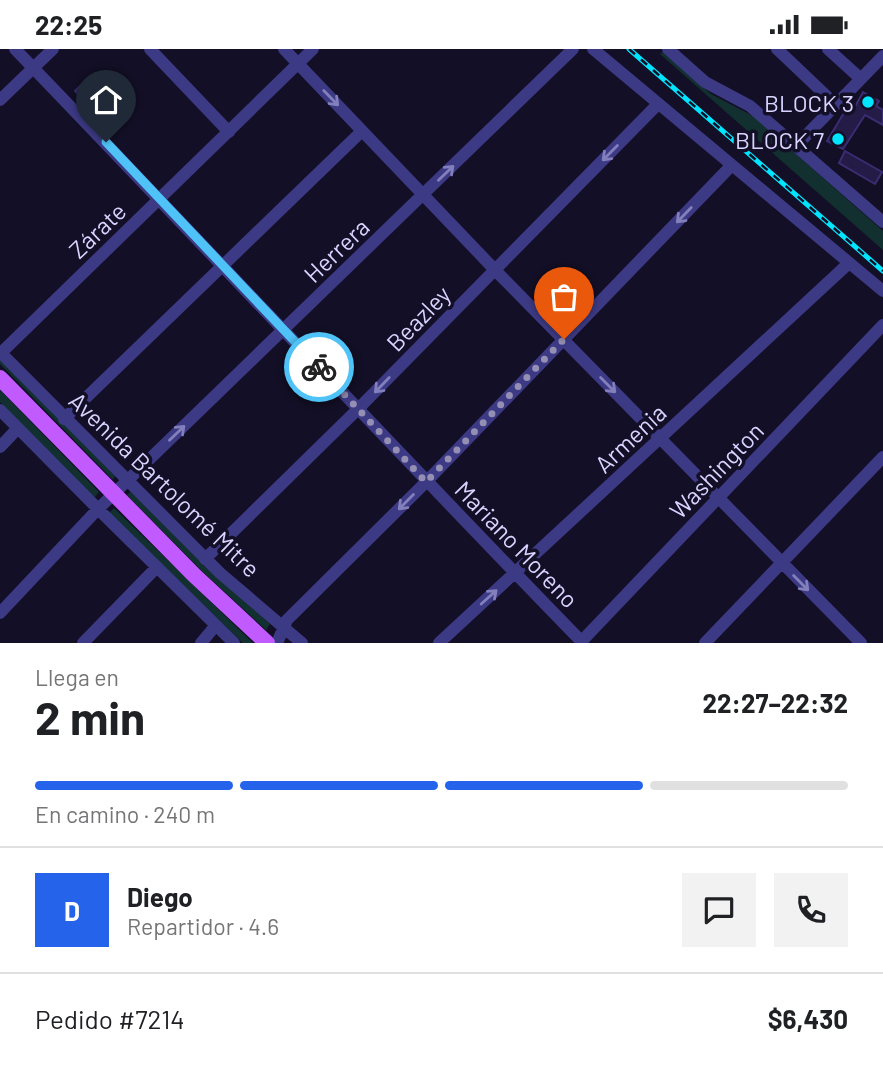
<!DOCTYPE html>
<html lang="es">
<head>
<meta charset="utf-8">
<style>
  :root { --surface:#fff; --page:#f2f2f2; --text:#202124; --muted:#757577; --line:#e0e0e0; --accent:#2563eb }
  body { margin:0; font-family:Barlow,sans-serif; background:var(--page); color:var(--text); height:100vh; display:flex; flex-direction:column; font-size:26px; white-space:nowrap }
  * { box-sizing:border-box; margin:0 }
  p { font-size:23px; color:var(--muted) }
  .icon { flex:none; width:38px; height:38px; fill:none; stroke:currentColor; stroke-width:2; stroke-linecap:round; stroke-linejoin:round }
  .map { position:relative; height:594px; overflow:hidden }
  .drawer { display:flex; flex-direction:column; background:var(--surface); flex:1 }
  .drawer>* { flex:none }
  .pin { position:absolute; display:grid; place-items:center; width:60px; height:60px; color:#fff; margin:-72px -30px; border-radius:50% 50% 50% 0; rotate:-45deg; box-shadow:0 0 7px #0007 }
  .pin .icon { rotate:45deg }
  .courier { position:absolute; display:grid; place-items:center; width:70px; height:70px; margin:-35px; border:5px solid #4fc3f7; border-radius:50%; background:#fff; color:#222; box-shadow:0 2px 9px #0007 }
  .overview em { font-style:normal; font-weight:700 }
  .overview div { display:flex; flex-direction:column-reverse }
  .overview { display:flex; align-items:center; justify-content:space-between; height:119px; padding:0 35px }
  h1 { font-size:46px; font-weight:700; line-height:52px }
  .bar { display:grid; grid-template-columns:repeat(4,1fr); gap:10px 7px; align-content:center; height:84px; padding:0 35px }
  .bar i { height:9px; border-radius:5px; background:var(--line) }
  .bar .selected { background:var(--accent) }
  .bar p { grid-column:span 4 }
  .line { display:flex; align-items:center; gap:18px; padding:0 35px; border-top:2px solid var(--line) }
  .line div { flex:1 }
  .round { display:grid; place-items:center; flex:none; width:74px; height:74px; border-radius:0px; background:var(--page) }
  .status { display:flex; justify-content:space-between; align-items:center; height:49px; padding:0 35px; background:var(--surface); direction:ltr }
  .status svg { height:19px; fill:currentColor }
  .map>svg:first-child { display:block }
  .green { fill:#12302f }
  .building { fill:#241b47; stroke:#3b2d73; stroke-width:2 }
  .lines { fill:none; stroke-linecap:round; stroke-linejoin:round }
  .minor { stroke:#3d3a85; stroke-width:12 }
  .major { stroke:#c25bff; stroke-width:16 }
  .rail-casing { stroke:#00e5ff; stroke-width:5 }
  .rail { stroke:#130f26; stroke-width:2.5; stroke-dasharray:8; stroke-linecap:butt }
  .oneway { stroke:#837fbc }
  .done { stroke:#948fb3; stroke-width:7; stroke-dasharray:0 12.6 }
  .route { stroke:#4fc3f7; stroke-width:9 }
  .poi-dot { fill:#00e5ff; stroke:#130f26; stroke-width:2.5 }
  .labels { text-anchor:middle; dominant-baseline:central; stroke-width:7; stroke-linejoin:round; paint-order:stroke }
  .poi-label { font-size:24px; fill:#d9d4ff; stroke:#130f26; text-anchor:end }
  .street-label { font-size:24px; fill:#d9d4ff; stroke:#130f26 }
</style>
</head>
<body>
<div class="status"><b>22:25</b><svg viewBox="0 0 49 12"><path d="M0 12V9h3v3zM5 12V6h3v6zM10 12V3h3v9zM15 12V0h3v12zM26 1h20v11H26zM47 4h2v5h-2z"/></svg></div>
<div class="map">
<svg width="883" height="594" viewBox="0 0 883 594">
  <rect width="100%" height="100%" fill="#130f26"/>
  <path class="green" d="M662 3 711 45 753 67 883 182V201L660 5Z
    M0 308 115 427 113 431 0 315Z
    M0 341 99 443 94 449 0 353Z
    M131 442 206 517 270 575 266 581 202 522 127 446Z
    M114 459 253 594H243L109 464Z"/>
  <path class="building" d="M102 29 111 37 91 57 75 42 85 32 92 39Z
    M863 43 879 52 876 57 883 61V76L865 66 843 100 827 92 845 62 851 65Z
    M845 102 882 123 875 135 839 114Z"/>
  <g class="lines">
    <path class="minor" d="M15 0C205 197 392 398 583 594
      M150 0 229 83
      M284 0 495 221 861 594
      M593 0 883 242
      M668 0 705 33 750 57 883 173
      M777 0 836 56
      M828 0 861 30
      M0 51 53 0
      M796 97 883 7
      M0 303 220 524 302 594
      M1 304 313 0
      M0 361 98 460 234 594
      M64 370 362 82
      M0 398 18 379
      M205 510 358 360 658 55
      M0 564 98 460 573 0
      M83 594 157 518
      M201 594 216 576
      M277 594 287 571 426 433 731 117
      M439 594 849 214
      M580 594 883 276
      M705 594 883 408"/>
    <path class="major" d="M0 329 194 526 267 594"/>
    <g class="rail-casing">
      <path id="rail" d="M629 0 883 222"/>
    </g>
    <use href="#rail" class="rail"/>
  </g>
  <defs><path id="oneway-shaft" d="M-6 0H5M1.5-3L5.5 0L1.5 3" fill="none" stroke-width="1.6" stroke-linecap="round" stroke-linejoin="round" transform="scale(1.75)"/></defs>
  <g class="oneway">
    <use href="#oneway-shaft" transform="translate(331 49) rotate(46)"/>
    <use href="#oneway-shaft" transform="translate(610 104) rotate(135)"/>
    <use href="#oneway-shaft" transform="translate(446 124) rotate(-44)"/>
    <use href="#oneway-shaft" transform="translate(684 166) rotate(134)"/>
    <use href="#oneway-shaft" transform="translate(382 336) rotate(134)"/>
    <use href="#oneway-shaft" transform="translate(608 336) rotate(45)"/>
    <use href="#oneway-shaft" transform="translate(177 384) rotate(-44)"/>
    <use href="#oneway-shaft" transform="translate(406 453) rotate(135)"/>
    <use href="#oneway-shaft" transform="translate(801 534) rotate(45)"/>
    <use href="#oneway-shaft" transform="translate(489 548) rotate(-42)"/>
  </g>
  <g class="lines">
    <path class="done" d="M319 318 426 433 564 290"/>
    <path class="route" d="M106 93 319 318"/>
  </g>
  <g class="poi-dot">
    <circle cx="868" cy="53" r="7"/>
    <circle cx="838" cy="90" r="7"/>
  </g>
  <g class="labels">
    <g class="poi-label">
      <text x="854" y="53">BLOCK 3</text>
      <text x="824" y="90">BLOCK 7</text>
    </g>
    <g class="street-label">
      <text transform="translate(97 181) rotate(-44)">Zárate</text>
      <text transform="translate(336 201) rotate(-44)">Herrera</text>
      <text transform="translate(418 269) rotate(-46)">Beazley</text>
      <text transform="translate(630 389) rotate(-43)">Armenia</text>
      <text transform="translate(716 421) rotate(-46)">Washington</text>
      <text transform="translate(165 435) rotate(44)">Avenida Bartolomé Mitre</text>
      <text transform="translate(517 495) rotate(46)">Mariano Moreno</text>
    </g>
  </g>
</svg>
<div class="pin" style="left:564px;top:290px;background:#ea580c"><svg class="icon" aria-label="bag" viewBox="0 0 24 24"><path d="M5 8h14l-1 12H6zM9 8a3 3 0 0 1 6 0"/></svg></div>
<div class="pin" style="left:106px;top:93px;background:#1f2937"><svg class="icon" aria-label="home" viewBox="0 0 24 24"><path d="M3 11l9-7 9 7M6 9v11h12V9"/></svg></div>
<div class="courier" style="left:319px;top:318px"><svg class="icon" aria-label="bike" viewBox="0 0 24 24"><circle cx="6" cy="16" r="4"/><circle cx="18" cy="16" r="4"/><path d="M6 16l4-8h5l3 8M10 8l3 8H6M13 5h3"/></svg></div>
</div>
<section class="drawer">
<div class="overview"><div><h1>2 min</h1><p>Llega en</p></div><em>22:27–22:32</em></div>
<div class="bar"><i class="selected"></i><i class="selected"></i><i class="selected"></i><i></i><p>En camino · 240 m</p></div>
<div class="line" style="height:126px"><b class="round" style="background:var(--accent);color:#fff">D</b><div><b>Diego</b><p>Repartidor · 4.6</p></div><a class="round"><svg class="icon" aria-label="chat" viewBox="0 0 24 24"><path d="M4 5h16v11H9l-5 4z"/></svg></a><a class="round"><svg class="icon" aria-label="phone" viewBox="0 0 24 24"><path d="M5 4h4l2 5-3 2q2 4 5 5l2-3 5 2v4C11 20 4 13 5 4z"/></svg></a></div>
<div class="line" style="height:91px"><div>Pedido #7214</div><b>$6,430</b></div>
</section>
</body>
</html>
